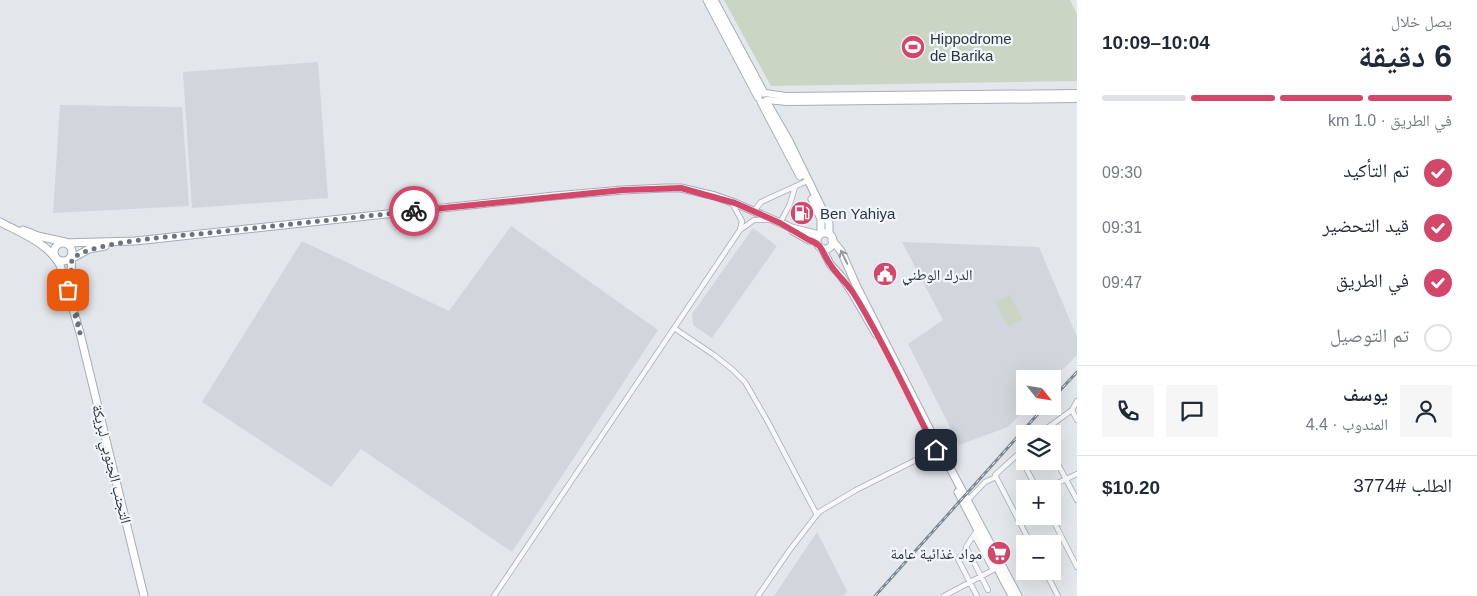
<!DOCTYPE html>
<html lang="ar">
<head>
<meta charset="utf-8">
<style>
  :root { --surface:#fff; --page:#f6f6f7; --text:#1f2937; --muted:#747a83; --line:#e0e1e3; --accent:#d2476a }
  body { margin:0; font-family:Helvetica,"Noto Naskh Arabic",sans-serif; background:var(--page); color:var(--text); direction:rtl; height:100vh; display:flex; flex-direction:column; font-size:19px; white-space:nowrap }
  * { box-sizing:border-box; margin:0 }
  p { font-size:16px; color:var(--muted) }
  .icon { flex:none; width:28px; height:28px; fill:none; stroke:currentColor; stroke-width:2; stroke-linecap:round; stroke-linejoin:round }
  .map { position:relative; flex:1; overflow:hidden; direction:ltr }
  .details { display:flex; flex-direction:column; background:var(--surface); width:400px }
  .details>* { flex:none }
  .needle { width:32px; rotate:120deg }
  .tools { position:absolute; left:1016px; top:370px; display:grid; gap:10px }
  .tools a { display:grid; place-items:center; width:45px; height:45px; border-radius:0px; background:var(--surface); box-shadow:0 5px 20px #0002; font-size:25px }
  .pin { position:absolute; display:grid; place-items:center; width:42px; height:42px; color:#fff; margin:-21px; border-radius:10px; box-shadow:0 2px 8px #0006 }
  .courier { position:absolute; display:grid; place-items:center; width:50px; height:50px; margin:-25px; border:4px solid #d2476a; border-radius:50%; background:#fff; color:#222; box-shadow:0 1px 6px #0007 }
  .headline em { font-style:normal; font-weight:700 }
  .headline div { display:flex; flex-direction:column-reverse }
  .headline { display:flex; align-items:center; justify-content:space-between; height:85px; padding:0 25px }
  h1 { font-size:32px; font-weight:700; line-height:38px }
  .bar { display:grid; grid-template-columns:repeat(4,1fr); gap:8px 5px; align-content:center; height:60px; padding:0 25px }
  .bar i { height:6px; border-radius:4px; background:var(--line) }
  .bar .active { background:var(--accent) }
  .bar p { grid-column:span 4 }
  .line { display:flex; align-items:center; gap:12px; padding:0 25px; border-top:1px solid var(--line) }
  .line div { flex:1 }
  .round { display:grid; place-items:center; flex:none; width:52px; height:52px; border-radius:0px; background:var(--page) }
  ol { padding:0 25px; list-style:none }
  li { display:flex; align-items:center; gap:15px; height:55px }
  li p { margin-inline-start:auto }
  li .icon { padding:5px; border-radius:50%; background:var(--accent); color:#fff; stroke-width:4 }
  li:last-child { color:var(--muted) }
  li i { width:28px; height:28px; border:2px solid var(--line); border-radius:50% }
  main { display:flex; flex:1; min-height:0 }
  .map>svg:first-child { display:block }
  .built { fill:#d1d6dd }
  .green { fill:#cad5c4 }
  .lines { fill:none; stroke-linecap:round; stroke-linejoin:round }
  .street-casing { stroke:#a8aeb6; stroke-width:6 }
  .secondary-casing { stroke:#a8aeb6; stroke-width:8 }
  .primary-casing { stroke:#a2adb7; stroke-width:9 }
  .street { stroke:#f6f8f9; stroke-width:4.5 }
  .secondary { stroke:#fff; stroke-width:6 }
  .primary { stroke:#fff; stroke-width:7 }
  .rail-casing { stroke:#7c8895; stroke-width:3 }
  .rail { stroke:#f3f6f8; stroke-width:1; stroke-dasharray:4; stroke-linecap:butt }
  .oneway { stroke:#949aa2 }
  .done { stroke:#6b747e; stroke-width:5; stroke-dasharray:0 9 }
  .route { stroke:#d2476a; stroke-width:6 }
  .labels { text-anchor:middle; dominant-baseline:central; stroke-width:4.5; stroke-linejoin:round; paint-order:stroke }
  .poi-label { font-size:15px; fill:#2a3644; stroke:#f3f6f8; text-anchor:start }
  .street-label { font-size:15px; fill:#2a3644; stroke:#f3f6f8 }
</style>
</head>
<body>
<main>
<section class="details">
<div class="headline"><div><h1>6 دقيقة</h1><p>يصل خلال</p></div><em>10:04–10:09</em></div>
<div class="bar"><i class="active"></i><i class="active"></i><i class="active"></i><i></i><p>في الطريق · 1.0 km</p></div>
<ol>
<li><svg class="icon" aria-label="check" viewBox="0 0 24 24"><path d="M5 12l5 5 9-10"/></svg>تم التأكيد<p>09:30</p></li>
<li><svg class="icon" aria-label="check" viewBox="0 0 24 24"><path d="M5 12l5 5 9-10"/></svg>قيد التحضير<p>09:31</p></li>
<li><svg class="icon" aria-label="check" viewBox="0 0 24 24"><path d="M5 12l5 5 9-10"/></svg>في الطريق<p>09:47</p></li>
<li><i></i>تم التوصيل</li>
</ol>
<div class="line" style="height:90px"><a class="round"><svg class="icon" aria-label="person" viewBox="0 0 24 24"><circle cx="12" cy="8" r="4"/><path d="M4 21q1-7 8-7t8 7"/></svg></a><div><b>يوسف</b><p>المندوب · 4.4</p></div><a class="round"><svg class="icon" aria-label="chat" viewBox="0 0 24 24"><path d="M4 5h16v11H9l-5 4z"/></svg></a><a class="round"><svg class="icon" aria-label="phone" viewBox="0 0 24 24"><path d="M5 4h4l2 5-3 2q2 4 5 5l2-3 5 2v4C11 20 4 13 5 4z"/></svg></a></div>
<div class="line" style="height:65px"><div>الطلب #3774</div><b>$10.20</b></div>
</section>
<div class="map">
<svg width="1077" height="596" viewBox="0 0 1077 596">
  <rect width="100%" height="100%" fill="#e3e7eb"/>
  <path class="built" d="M318 62 328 198 192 208 183 72Z
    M60 105 182 107 189 206 53 213Z
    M511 226 658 330 512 552 361 449 331 487 202 402 302 241 449 311Z
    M753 228 777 246 712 338 693 325 692 314Z
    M902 242 1039 247 1077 337V355L1053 380 1052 379H1025V406H1028L1008 427 959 445 908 344 943 320Z
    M817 532 847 591 844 596H774Z"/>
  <path class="green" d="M724 0H1070L1077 14V81L771 86Z
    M1010 295 1023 320 1008 326 995 302Z"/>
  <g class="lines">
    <g class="street-casing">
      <path id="street" d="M732 203 742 221 740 230 754 220H770
        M754 211 761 202 807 181
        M780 223 790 204 795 187
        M674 328 714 355 733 370 745 382 768 422 817 515
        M1072 410 1077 420
        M1039 434 1072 410 1077 401
        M1025 448 995 475 1031 544
        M1052 453 1077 500
        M1019 455 1037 489
        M1045 489 1077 474
        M968 500 985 482 996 477
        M1051 516 1077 567
        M975 533 966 547 988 590
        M967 549 958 559 977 596
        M1045 571 1058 596
        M494 596 740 230
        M758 596 789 551 819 512 856 490 936 450
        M944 596 993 570 974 535"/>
    </g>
    <g class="secondary-casing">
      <path id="secondary" d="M765 93 786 96 1077 93
        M767 100 787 102 1077 99"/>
    </g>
    <g class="primary-casing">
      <path id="primary" d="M707 0 758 97
        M714 0 764 93
        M766 101 789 141 829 223V234
        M761 102 800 176
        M812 199 821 219V234
        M0 222C21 233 48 243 60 265L80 333 144 596
        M23 230 38 236 65 242
        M793 231 809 240 817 242
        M817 241a8 8 0 1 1 16 0a8 8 0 1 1-16 0Z
        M832 240 841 251 857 287 931 432 1018 596
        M54 252a9 9 0 1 1 18 0a9 9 0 1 1-18 0Z
        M62 243 135 241 554 196 623 190 665 188H681L715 196 735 203 792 228 819 235
        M822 248 830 264 841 276 853 294 876 334
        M72 254 71 274 74 298
        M69 260 89 249 105 246
        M958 492 1012 596"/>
    </g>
    <use href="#street" class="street"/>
    <use href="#secondary" class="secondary"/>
    <use href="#primary" class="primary"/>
    <g class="rail-casing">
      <path id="rail" d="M1052 399 1077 372
        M875 596 1045 406"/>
    </g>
    <use href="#rail" class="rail"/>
  </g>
  <defs><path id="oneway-shaft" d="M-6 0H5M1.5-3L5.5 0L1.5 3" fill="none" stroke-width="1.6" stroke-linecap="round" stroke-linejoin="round" transform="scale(1.25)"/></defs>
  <use class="oneway" href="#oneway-shaft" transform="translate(844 257) rotate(-116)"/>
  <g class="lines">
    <path class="done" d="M68 290 80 333C76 308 69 284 72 259 93 240 186 236 217 232 283 225 349 218 414 211"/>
    <path class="route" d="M414 211 623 190 681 188 735 203 780 223 809 240C823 244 822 253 830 264 837 275 847 283 854 294 885 344 909 398 936 450"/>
  </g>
  <defs>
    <g id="stadium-disc" transform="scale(1.25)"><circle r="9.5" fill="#d2476a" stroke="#f3f6f8"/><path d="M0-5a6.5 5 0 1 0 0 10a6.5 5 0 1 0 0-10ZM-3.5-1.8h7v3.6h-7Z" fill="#fff"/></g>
    <g id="fuel-disc" transform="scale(1.25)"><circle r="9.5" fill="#d2476a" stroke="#f3f6f8"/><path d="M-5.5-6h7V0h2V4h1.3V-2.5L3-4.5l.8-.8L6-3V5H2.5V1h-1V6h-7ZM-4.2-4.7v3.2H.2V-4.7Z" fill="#fff"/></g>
    <g id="civic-disc" transform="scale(1.25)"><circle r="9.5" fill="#d2476a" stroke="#f3f6f8"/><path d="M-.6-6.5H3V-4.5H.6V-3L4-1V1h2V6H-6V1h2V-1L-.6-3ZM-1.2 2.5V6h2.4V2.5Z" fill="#fff"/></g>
    <g id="supermarket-disc" transform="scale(1.25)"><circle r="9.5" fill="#d2476a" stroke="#f3f6f8"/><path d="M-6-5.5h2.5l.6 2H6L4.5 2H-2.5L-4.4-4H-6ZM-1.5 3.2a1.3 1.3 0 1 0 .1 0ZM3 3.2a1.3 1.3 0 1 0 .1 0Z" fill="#fff"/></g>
  </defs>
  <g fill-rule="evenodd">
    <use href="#stadium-disc" x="913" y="47"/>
    <use href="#fuel-disc" x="802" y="213"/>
    <use href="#civic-disc" x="885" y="274"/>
    <use href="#supermarket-disc" x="999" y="553"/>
  </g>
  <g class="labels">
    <g class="poi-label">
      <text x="930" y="38">Hippodrome<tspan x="930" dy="17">de Barika</tspan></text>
      <text x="820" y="213">Ben Yahiya</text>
      <text x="902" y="274">الدرك الوطني</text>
      <text x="982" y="553" text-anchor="end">مواد غذائية عامة</text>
    </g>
    <g class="street-label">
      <text transform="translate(112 464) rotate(76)">التجنب الجنوبي لبريكة</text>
    </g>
  </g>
</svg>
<div class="tools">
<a><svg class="needle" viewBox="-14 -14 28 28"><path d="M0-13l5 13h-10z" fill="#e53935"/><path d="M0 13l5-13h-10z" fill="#747a83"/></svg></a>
<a><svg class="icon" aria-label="layers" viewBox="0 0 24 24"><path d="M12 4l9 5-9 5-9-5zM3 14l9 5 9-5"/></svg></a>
<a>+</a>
<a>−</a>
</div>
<div class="pin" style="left:68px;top:290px;background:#ea580c"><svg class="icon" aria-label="bag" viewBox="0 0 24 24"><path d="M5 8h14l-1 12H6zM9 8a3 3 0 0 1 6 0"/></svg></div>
<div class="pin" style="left:936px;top:450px;background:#1f2937"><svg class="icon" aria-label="home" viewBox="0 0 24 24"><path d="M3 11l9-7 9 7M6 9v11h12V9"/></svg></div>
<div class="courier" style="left:414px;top:211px"><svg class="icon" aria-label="bike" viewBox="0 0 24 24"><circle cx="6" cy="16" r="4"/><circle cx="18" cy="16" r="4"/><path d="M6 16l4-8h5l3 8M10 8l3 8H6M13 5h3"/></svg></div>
</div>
</main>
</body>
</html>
